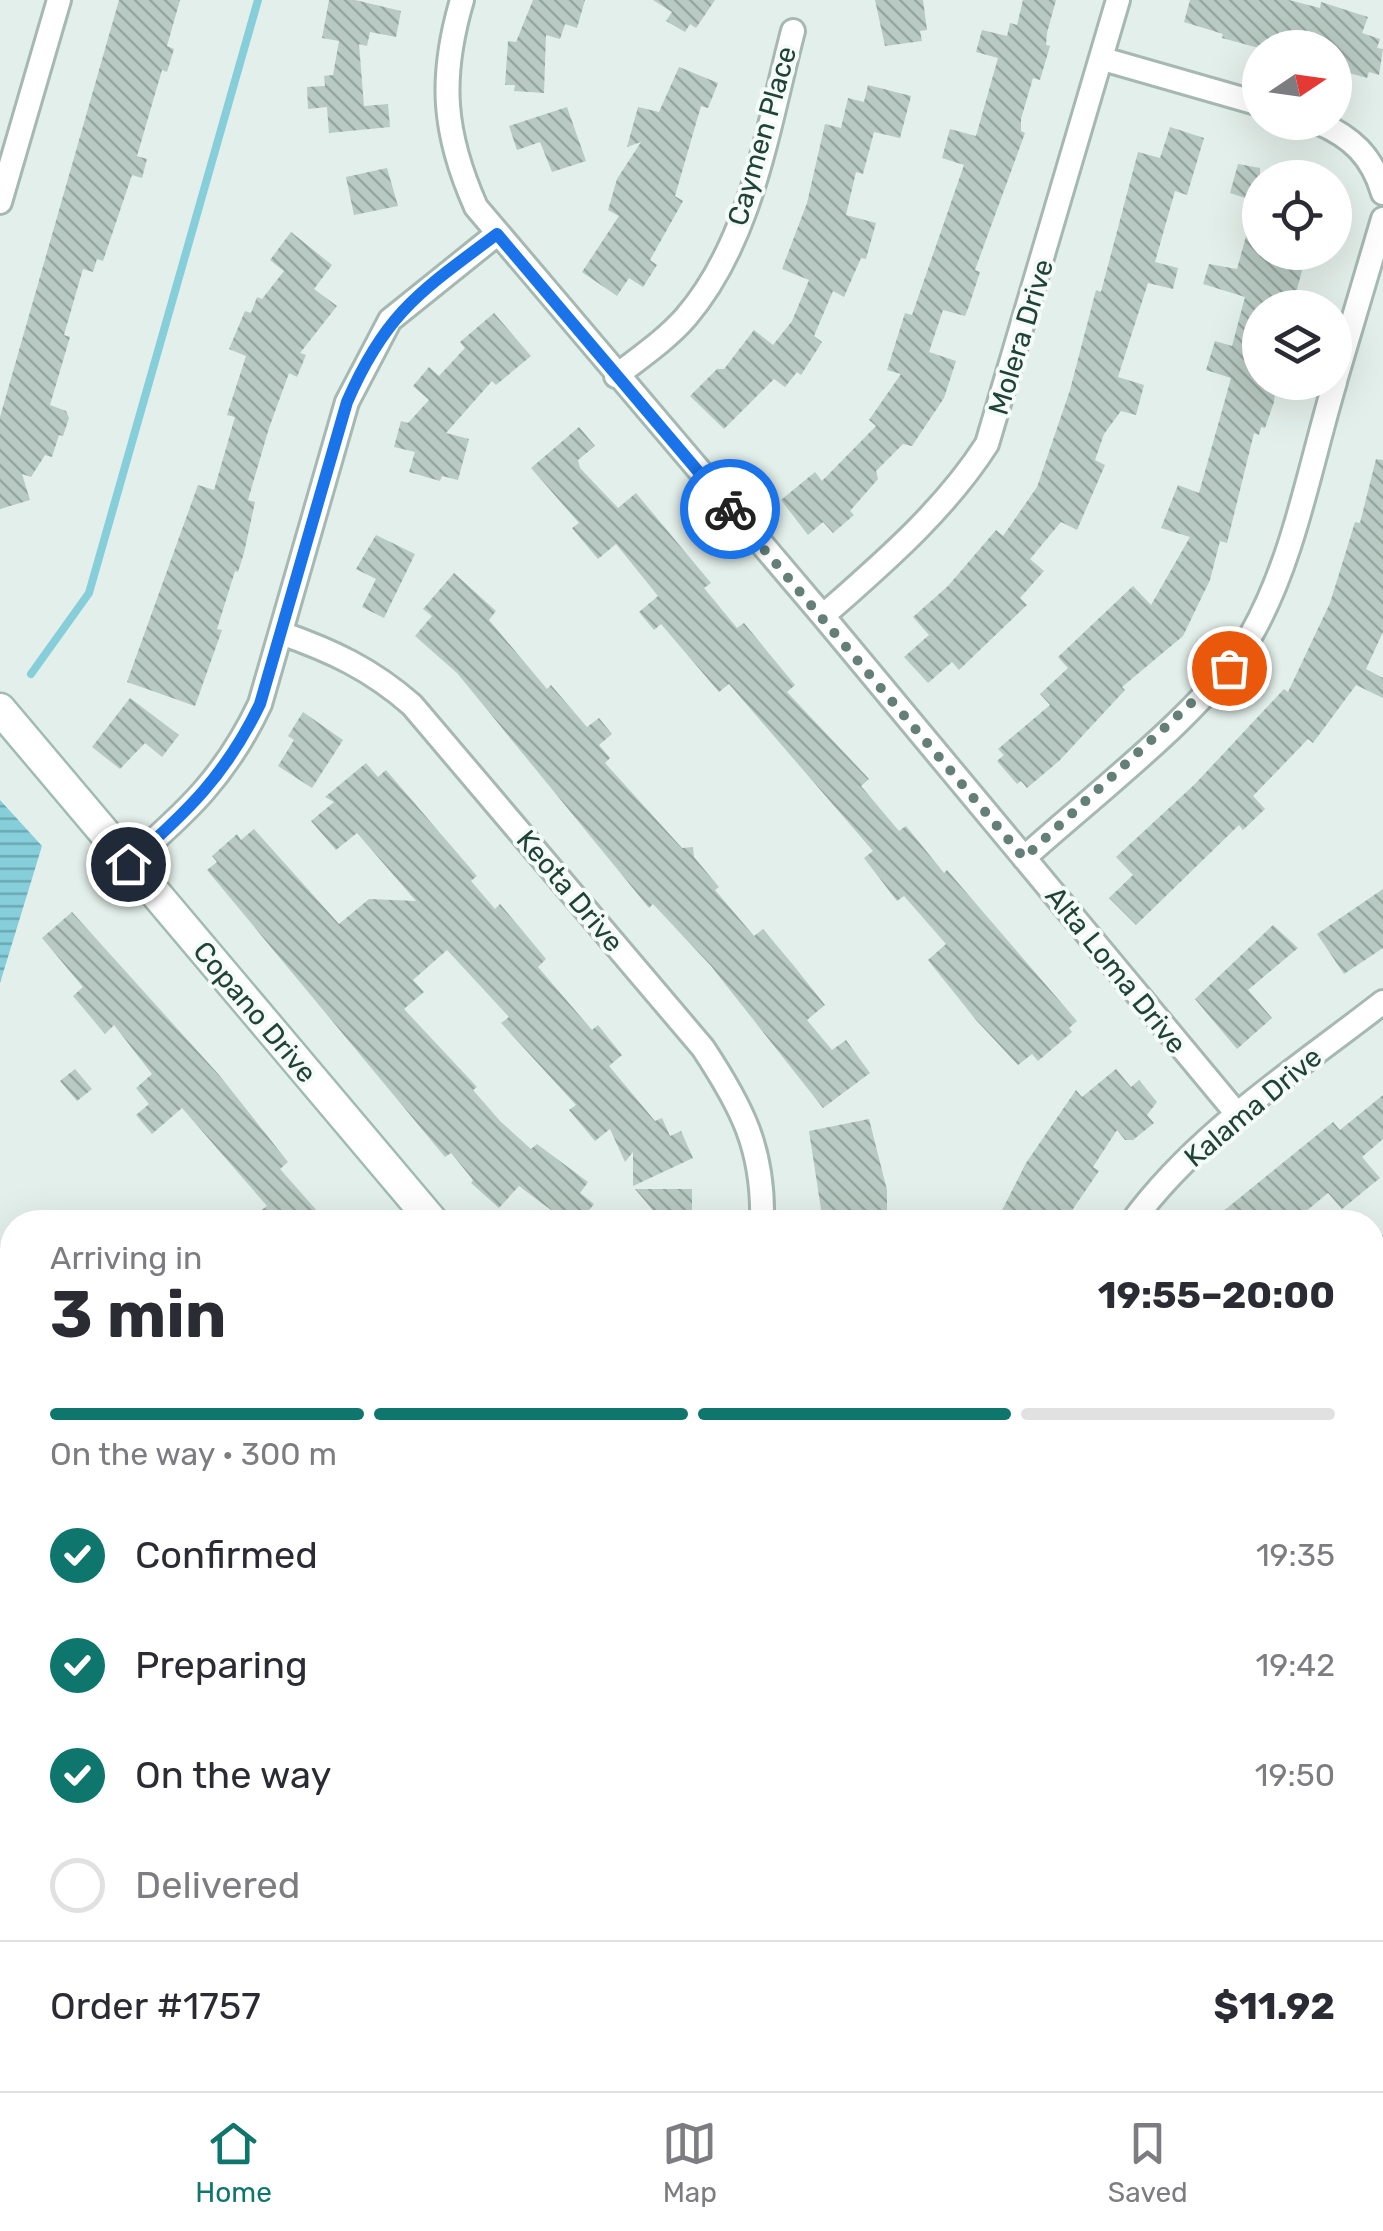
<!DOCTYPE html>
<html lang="en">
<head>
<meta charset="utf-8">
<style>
  :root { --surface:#fff; --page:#f7f7f7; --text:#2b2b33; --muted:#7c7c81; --line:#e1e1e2; --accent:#0f766e }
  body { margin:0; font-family:Rubik,sans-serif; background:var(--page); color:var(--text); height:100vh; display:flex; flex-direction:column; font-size:38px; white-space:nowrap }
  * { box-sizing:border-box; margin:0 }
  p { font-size:32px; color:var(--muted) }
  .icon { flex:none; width:55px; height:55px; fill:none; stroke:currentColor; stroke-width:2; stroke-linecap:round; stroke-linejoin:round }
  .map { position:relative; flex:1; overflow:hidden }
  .sheet { position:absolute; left:0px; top:1210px; width:1385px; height:882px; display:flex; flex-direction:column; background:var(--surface); border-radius:40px 40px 0 0; box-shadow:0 10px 40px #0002 }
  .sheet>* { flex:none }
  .needle { width:65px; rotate:77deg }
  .controls { position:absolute; left:1242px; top:30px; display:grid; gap:20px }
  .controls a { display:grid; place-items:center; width:110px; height:110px; border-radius:50%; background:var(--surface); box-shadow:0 10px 40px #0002; font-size:50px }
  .pin { position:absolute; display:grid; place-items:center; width:85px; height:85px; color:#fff; margin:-42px; border:5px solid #fff; border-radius:50%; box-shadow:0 2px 10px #0007 }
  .courier { position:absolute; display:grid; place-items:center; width:100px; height:100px; margin:-50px; border:8px solid #1a73e8; border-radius:50%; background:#fff; color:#222; box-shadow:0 2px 12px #0007 }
  .head em { font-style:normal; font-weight:700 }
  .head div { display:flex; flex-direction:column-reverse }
  .head { display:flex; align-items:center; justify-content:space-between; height:170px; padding:0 50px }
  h1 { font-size:65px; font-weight:700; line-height:75px }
  .bar { display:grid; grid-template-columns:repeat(4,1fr); gap:15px 10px; align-content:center; height:120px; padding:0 50px }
  .bar i { height:12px; border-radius:8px; background:var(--line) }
  .bar .selected { background:var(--accent) }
  .bar p { grid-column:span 4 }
  .line { display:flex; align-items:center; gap:25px; padding:0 50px; border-top:2px solid var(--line) }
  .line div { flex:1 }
  ol { padding:0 50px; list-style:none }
  li { display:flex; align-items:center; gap:30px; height:110px }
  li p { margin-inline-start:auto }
  li .icon { padding:10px; border-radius:50%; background:var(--accent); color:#fff; stroke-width:4 }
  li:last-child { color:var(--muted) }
  li i { width:55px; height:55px; border:5px solid var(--line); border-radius:50% }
  .dock { display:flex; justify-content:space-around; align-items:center; height:140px; border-top:2px solid var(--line); background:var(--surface); font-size:28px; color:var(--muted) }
  .dock a { display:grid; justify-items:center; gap:5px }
  .dock .selected { color:var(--accent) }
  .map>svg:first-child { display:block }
  .water { fill:url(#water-rules) }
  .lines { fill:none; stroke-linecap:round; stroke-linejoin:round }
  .stream { stroke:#85ceda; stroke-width:8 }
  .building { fill:url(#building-back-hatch) }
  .street-casing { stroke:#a5b8b1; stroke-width:28 }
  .secondary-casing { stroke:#a0bcb2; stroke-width:35 }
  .street { stroke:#fff; stroke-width:22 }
  .secondary { stroke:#fff; stroke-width:30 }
  .done { stroke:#647f77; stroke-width:10; stroke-dasharray:0 18 }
  .route { stroke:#1a73e8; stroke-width:12 }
  .labels { text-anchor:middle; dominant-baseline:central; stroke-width:8; stroke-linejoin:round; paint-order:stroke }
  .street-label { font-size:28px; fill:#204339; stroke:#f5fbf8 }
</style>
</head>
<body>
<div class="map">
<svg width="1383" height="2091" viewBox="0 0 1383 2091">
  <defs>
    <pattern id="water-rules" width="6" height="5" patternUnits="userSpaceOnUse" patternTransform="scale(2.5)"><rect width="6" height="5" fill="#85ceda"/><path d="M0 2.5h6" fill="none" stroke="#6ca9b2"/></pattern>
    <pattern id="building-back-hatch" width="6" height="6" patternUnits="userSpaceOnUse" patternTransform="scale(2.5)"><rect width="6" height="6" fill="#b8cac3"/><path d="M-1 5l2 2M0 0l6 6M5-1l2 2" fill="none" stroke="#95a69f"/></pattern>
  </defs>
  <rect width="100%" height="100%" fill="#e3efea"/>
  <path class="water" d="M0 800 42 846 0 983Z
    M1383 2019V2091H1357L1353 2080H1372L1373 2028Z"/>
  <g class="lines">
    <path class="stream" d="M31 674 89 593 258 0
      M1372 1249 1383 1239
      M0 1326 12 1337
      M1234 2080 1245 2091"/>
  </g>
  <path class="building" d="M119 0H180L167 46 174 49 167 72 162 70 137 156 147 159 142 178 132 175 103 261 97 259 93 272 83 269 64 335 70 337 50 405 66 411 69 418 63 436 59 435 52 457 45 455 31 477 22 474 30 500 0 509V417Z
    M329 0H355L401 11 396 37 370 32 367 46 359 44 364 106 388 104 390 127 329 133 327 107 308 109 307 87 325 86 324 76 333 75 339 41 322 38Z
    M533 0H585L577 28 565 24 560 39 546 35 544 93 514 91 515 85H505L508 41 516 42Z
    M653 0H715L696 28 690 24 685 32 666 21 672 12Z
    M875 0H923L927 30 920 31 922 41 885 46Z
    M1023 0H1056L1047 33 1046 45 1050 46 1040 80 1033 78 1021 119V131L1025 133 975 270 980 272 969 306 965 316 943 310 929 352 956 361 944 398 912 446 903 444 876 471 878 479 850 511 854 515 833 533 823 522 808 535 781 500 815 472 822 481 876 426 869 420 901 374 887 370 905 313 912 315 964 165 942 158 950 129 976 136 998 58 976 52 982 30 1007 36 1010 23 1017 25Z
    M1190 0H1289L1320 8 1321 2 1368 17 1362 33 1380 39 1377 48 1383 49 1379 75 1369 72 1367 78 1335 69V48L1255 47 1222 38 1223 34 1184 22Z
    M679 67 718 83 708 108 701 106 675 196 683 201 650 260 657 265 643 287 629 278 617 296 582 272 619 216 608 210 617 179 641 142 627 147 638 107 659 112Z
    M868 85 911 96 900 138 874 132 863 174 856 172 846 215 876 223 866 259 861 258 844 297 833 291 814 336 822 342 801 375 797 372 785 387 774 379 724 429 690 396 717 369H724L754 330 773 345 792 321 809 280 782 269 807 203 825 124 841 128 848 98 864 102Z
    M567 107 586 161 552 172 540 142 517 150 509 126Z
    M1170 127 1204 138 1187 195 1175 191 1155 262 1178 268 1173 289 1148 283 1118 377 1144 385 1136 415 1121 411 1104 434 1095 460 1105 465 1077 530 1061 522 1030 559 1044 571 1020 598 1027 605 959 670 952 662 928 683 904 657 929 635 913 617 948 586 996 530 1003 536 1037 487 1070 390 1096 290 1101 292 1138 152 1160 158Z
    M1238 164 1260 168V203L1230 193Z
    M387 168 398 206 354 215 346 177Z
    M1254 207 1260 208V252H1307L1292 308H1260V382H1276L1274 402 1265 428 1261 427 1259 435 1254 433 1227 543 1220 541 1210 580 1183 636 1122 687 1125 690 1059 761 1027 788 1021 781 1017 784 997 761 1004 755 998 749 1050 705 1040 694 1068 668 1058 657 1133 586 1151 605 1190 537 1161 528 1178 485 1199 493 1231 378 1206 370 1215 341 1232 346 1245 297 1203 284 1209 264 1237 269Z
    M291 232 332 265 314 289 337 306 300 353 306 355 297 377 289 373 269 428 248 500 255 502 244 553 238 572 235 571 217 629 222 630 195 706 127 682 198 485 214 490 235 417 227 415 246 356 229 349 245 311 251 313 257 297 262 299 284 271 270 260Z
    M494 313 531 356 496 385 492 381 446 433 469 439 458 480 442 476 440 481 409 472 415 452 394 447 401 421 408 423 429 400 413 386 429 367 439 376 465 348 460 342Z
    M579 427 595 446 578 460 580 468 618 508 636 493 711 583 704 588 737 628 744 623 795 685 787 692 869 779 861 786 899 831 906 826 944 873 947 870 1077 1021 1069 1028 1072 1032 1038 1061 1032 1054 1018 1065 976 1020 928 960 946 944 904 896 897 901 864 858 873 851 729 684 719 692 661 624 654 630 639 612 658 596 616 544 598 559 572 528 579 523 531 468Z
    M1376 459 1383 460V632L1366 669 1383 678V698L1356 685 1313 743 1308 739 1253 796 1265 809 1243 830 1239 825 1136 925 1109 898 1133 875 1116 857 1195 784 1284 689 1288 692 1330 603 1355 522 1360 523Z
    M376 535 415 554 384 618 362 607 376 579 356 569Z
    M454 573 496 611 489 620 547 689 551 685 587 727 599 718 612 734 599 745 610 758 605 763 682 848 693 847 694 857 719 887 715 890 754 936 763 929 794 966 825 1005 807 1020 832 1050 846 1040 870 1073 823 1108 711 966 653 904 649 908 457 673 415 636 432 616 423 609Z
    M130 698 179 735 162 757 145 743 120 769 92 747Z
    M303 712 343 740 312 788 278 766 294 740 288 736Z
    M366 763 378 777 386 770 477 876 471 881 495 909 500 904 522 930 546 959 538 967 592 1030 598 1025 622 1055 609 1066 655 1121 662 1118 670 1136 681 1131 693 1158 633 1186V1152L625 1162 610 1129 595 1141 569 1110 576 1105 501 1023 509 1017 447 950 413 980 424 992 404 1009 477 1087 473 1090 500 1121 531 1149 537 1144 588 1182 580 1193 594 1204 580 1222H548L555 1213 519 1186 499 1208 471 1183 473 1180 451 1153 445 1157 207 870 217 862 212 856 237 834 241 840 254 829 339 924 369 899 416 901 357 833 336 850 311 821 334 802 325 797Z
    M1383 889V948L1344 974 1317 934Z
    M72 912 220 1076 288 1162 280 1169 327 1222H270L260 1211 267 1206 182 1108 152 1134 136 1115 149 1104 136 1088 152 1074 114 1025 105 1034 73 996 83 987 42 938Z
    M1273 925 1298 948 1248 990 1272 1018 1237 1049 1195 999Z
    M75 1069 92 1089 77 1101 60 1081Z
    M1116 1069 1131 1087 1139 1080 1157 1102 1147 1115 1154 1123 1133 1140H1125L1117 1130 1093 1167 1099 1171 1064 1222H996L1026 1163 1076 1090 1082 1097Z
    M1383 1095V1139L1362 1157 1380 1178 1342 1209 1328 1193 1293 1222H1210L1333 1122 1340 1130Z
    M869 1119 887 1190V1222H823L809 1131Z
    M635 1189H692V1222H663Z"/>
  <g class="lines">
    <g class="street-casing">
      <path id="street" d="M462 0C439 78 443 133 476 207L823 616 1238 1115
        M1103 59 1260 104
        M1317 122C1352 137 1372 156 1383 193
        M0 202 59 0
        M616 376C639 358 666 340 686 317 752 240 768 126 793 31
        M1335 381 1383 219
        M823 616C883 563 944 511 987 444L1118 0
        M281 633C332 651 371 669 412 705L703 1048C742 1107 764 1149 762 1222
        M1024 858C1091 797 1207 710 1251 635 1294 560 1310 465 1335 382
        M128 863C187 812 226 776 260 704L347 402 390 320 497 234
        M1132 1222C1197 1133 1297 1069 1383 1002
        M1372 1595 1383 1581
        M0 1662 12 1673
        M633 2080 652 2091
        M573 2091 580 2080"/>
    </g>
    <g class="secondary-casing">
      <path id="secondary" d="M0 709 433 1222
        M1372 1649 1383 1658
        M0 1738 12 1723"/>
    </g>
    <use href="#street" class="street"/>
    <use href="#secondary" class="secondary"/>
  </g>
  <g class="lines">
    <path class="done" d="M730 509 1024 858 1229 668"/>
    <path class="route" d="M128 864C187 812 226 775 260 704L347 402C386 312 421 291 497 234L730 509"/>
  </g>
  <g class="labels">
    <g class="street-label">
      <text transform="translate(762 136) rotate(-74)">Caymen Place</text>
      <text transform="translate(1021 337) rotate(-73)">Molera Drive</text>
      <text transform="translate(570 891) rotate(50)">Keota Drive</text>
      <text transform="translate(1116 970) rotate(51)">Alta Loma Drive</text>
      <text transform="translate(255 1012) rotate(50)">Copano Drive</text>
      <text transform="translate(1253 1107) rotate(-40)">Kalama Drive</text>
    </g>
  </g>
</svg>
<div class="controls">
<a><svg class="needle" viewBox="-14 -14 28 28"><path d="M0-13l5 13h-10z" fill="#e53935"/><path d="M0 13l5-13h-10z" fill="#7c7c81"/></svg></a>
<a><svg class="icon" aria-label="locate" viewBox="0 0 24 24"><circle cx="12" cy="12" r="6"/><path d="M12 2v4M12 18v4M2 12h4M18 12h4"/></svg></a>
<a><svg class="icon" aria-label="layers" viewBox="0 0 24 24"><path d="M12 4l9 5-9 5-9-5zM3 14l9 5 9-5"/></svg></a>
</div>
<div class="pin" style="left:1229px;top:668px;background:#ea580c"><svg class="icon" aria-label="bag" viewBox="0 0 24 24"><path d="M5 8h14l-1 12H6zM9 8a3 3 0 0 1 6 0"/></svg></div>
<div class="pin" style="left:128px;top:864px;background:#1f2937"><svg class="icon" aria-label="home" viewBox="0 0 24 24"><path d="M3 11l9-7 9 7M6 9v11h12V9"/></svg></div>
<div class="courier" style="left:730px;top:509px"><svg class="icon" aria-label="bike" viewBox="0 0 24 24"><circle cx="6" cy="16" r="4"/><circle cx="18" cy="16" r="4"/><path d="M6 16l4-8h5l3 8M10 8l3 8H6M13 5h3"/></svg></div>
<section class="sheet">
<div class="head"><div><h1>3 min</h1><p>Arriving in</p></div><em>19:55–20:00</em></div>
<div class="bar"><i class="selected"></i><i class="selected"></i><i class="selected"></i><i></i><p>On the way · 300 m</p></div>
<ol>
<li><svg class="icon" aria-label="check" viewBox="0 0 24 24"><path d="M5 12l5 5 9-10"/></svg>Confirmed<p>19:35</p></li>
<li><svg class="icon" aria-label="check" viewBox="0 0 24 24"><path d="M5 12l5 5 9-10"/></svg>Preparing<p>19:42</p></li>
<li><svg class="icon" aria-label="check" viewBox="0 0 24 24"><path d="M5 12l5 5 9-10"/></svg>On the way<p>19:50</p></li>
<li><i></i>Delivered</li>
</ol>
<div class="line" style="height:130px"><div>Order #1757</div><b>$11.92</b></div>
</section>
</div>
<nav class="dock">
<a class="selected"><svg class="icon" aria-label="home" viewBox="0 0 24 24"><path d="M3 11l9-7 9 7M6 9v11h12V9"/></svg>Home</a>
<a><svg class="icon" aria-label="map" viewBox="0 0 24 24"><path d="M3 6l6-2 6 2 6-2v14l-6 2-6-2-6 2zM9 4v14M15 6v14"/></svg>Map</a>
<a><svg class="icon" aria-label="saved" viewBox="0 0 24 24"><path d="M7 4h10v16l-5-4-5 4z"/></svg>Saved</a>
</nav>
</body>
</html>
